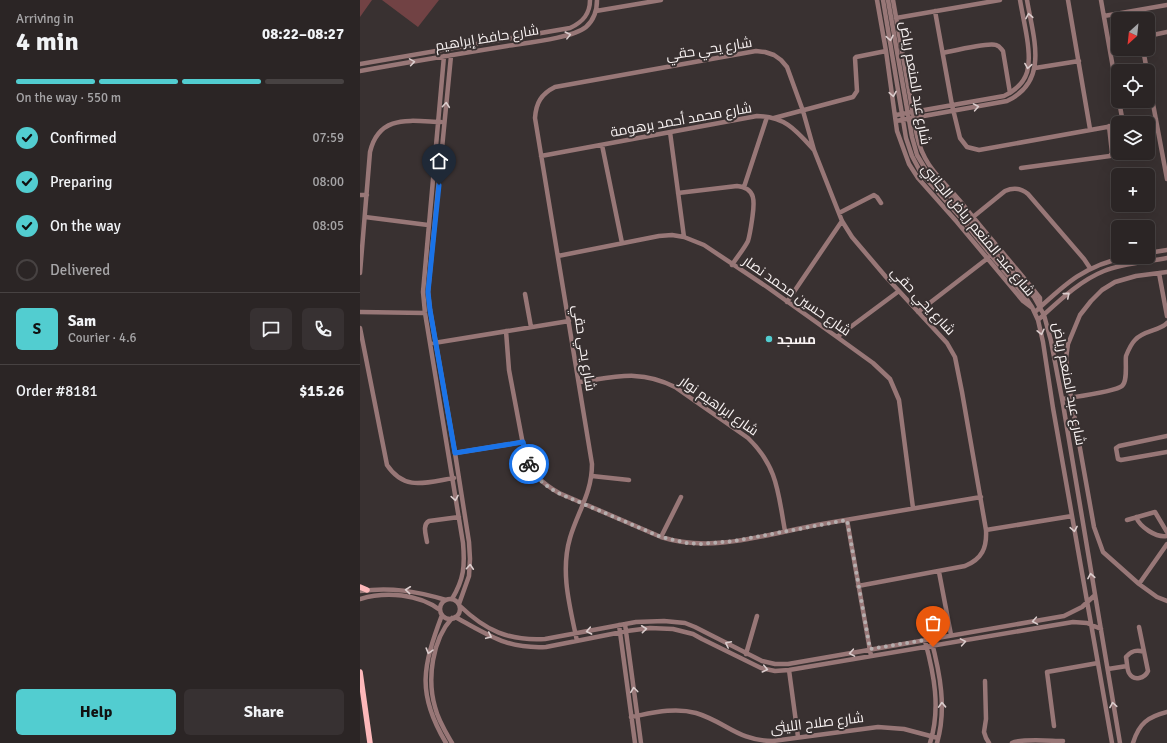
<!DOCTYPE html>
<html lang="en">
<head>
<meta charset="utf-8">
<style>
  :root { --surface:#2b2525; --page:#373132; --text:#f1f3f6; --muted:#a6a5a7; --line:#474242; --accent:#52cdd0 }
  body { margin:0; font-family:Signika,Cairo,sans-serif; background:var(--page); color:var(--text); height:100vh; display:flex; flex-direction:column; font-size:15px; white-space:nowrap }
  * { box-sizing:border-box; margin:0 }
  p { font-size:13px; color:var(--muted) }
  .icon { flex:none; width:22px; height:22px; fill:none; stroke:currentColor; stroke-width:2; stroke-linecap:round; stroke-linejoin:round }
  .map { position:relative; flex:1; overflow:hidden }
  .details { display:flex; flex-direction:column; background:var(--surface); width:360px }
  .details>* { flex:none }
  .needle { width:26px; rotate:207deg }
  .buttons { position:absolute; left:751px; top:12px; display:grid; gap:8px }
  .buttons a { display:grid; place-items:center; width:44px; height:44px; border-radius:6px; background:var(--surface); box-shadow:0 4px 16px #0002,0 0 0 1px var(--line); font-size:20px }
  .pin { position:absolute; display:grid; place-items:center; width:34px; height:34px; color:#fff; margin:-41px -17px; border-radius:50% 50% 50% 0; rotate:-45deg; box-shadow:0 0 4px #0007 }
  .pin .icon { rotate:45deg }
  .courier { position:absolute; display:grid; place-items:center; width:40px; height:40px; margin:-20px; border:3px solid #1a73e8; border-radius:50%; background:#fff; color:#222; box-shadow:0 1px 5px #0007 }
  .summary em { font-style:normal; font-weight:700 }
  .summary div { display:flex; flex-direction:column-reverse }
  .summary { display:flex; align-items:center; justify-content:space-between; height:68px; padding:0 16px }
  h1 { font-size:26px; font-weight:700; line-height:30px }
  .bar { display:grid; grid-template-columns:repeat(4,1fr); gap:6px 4px; align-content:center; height:48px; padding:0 16px }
  .bar i { height:5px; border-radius:3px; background:var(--line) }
  .bar .selected { background:var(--accent) }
  .bar p { grid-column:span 4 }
  .line { display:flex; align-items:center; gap:10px; padding:0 16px; border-top:1px solid var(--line) }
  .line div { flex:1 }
  .round { display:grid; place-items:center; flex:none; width:42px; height:42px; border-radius:6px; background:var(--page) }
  ol { padding:0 16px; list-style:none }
  li { display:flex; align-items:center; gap:12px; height:44px }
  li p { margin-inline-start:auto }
  li .icon { padding:4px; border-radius:50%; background:var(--accent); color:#111; stroke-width:4 }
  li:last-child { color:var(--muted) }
  li i { width:22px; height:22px; border:2px solid var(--line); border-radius:50% }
  .primary-button { display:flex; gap:8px; margin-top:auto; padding:8px 16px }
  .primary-button a { flex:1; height:46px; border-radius:6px; background:var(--accent); color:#111; font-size:16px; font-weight:700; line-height:46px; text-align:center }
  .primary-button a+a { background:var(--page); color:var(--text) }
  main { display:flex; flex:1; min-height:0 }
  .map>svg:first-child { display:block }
  .green { fill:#714244 }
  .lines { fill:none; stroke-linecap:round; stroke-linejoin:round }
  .minor { stroke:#987777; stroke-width:4.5 }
  .major { stroke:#fdb8ba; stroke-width:5.5 }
  .oneway { stroke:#dbcdcd }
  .done { stroke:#b5aeae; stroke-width:4; stroke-dasharray:0 7.2 }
  .route { stroke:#1a73e8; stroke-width:5 }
  .poi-dot { fill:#52cdd0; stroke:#393131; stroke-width:1.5 }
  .labels { text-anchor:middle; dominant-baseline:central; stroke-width:4; stroke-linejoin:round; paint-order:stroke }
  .street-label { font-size:14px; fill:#f8f2f2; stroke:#393131 }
  .poi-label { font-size:14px; font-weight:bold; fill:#f8f2f2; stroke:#393131; text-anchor:start }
</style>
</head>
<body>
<main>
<section class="details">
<div class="summary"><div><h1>4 min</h1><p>Arriving in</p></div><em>08:22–08:27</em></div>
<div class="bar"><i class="selected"></i><i class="selected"></i><i class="selected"></i><i></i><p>On the way · 550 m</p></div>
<ol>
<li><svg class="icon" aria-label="check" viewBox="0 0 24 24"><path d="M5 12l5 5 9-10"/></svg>Confirmed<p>07:59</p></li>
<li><svg class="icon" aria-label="check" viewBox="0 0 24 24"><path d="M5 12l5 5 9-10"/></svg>Preparing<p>08:00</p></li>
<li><svg class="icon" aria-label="check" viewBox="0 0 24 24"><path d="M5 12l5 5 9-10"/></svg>On the way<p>08:05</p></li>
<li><i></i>Delivered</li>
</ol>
<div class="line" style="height:72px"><b class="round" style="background:var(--accent);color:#111">S</b><div><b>Sam</b><p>Courier · 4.6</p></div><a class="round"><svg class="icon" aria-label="chat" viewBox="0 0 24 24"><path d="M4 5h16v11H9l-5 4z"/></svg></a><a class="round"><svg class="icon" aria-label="phone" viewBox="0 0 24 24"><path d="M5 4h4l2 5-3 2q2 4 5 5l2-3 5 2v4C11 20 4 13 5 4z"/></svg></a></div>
<div class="line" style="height:52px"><div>Order #8181</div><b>$15.26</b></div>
<div class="primary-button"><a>Help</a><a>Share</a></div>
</section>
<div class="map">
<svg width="807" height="743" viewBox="0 0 807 743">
  <rect width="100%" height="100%" fill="#393131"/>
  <path class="green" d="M0 0H12L0 17Z
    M22 0H79L58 27Z"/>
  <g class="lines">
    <path class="minor" d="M517 0 526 51 537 131 549 164 558 178 597 222 663 301 671 307
      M523 0 546 138 552 156 561 173 601 218 631 255 664 295 672 307 678 320 683 342 693 408 752 743
      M528 0 552 137 557 155 566 170 594 201 635 252 674 297 684 315 691 341 703 404 760 743
      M533 0 557 136C564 167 581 178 600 201 626 234 654 265 680 298V306
      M708 0 730 129
      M741 0 758 96
      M236 11 301 0
      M575 11 592 105 600 138 607 147 619 150 758 125
      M744 16 807 5
      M536 18 640 0
      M788 36 807 32
      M783 49 787 71
      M583 53C593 51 628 42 636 45 640 46 641 49 643 51L650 93
      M84 56 63 292 65 313 103 543C105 566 104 579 92 599
      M91 56 68 292 70 310 95 453 109 542 110 559 109 576 99 604
      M0 64 210 28C223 22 230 14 230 0
      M675 68 719 61
      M0 71C49 62 98 54 147 46 165 43 213 38 226 27 234 20 237 10 237 0
      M788 77 807 179
      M759 101 763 123
      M536 115 644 96C671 83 671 64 667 38 665 25 662 12 660 0
      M414 118 493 97 497 91 495 58 496 57 526 51
      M536 121 647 101C690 81 673 37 667 0
      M769 123 796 119
      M310 132 324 237
      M242 145 262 243
      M181 156 397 116C425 117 435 129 453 149
      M661 168 750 156 752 153 749 126
      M384 187 407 117
      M318 193 377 186C398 188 394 205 392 220 391 227 390 234 388 241 384 249 377 257 372 265
      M0 195H7
      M479 213 514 195 517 197 521 203
      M5 217 68 225
      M613 217 645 191C654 187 661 188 668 194L724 259 730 268
      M788 253 807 250
      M198 256 299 236 312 235 324 237 344 245 407 287 477 337 513 363 530 379 539 400 553 508
      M807 272 776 276 755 282 742 290 731 301 720 315 708 344 706 358 711 398 734 527 743 552 779 584 797 597 807 601
      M0 273 10 152C19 114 50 121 81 122
      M799 273 807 316
      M165 294 171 327
      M427 302 482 221
      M0 312 65 313
      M558 312 628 258
      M675 312C705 284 725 265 767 257
      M678 320C698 302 719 281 744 271 763 263 787 262 807 258
      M0 328 27 465C45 492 67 482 94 478
      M146 331 149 370 165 455C173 474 180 482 199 493L301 537C354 554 410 533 462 524 515 515 568 506 621 497
      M477 337 539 291
      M74 343 209 321
      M219 382C255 377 280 369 315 387L388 438C418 467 418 493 425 531
      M702 399C713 397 755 392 762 386 768 381 765 363 766 356 768 351 771 344 775 340 784 330 800 331 807 323
      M807 436 759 446 756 448 758 459 761 460 807 452
      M95 453 163 442
      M232 476 269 480
      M776 517C780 527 796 538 807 536
      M487 520 511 656
      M767 520 795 512 807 532
      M626 530 712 516
      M301 537 321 497
      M67 542C66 535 62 525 69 521L99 517
      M579 572 591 635
      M779 584 807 544
      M0 591C31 587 56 591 86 600
      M0 599C26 591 59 594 80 610
      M80 609a10 10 0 1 1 20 0a10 10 0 1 1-20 0Z
      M100 606C126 631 149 641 185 639L276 622 304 621 325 623 335 627 402 661 415 664H428L704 616 722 607 735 595
      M82 615C63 666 56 693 86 743
      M95 617C129 635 146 649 186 647L267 631 290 628 313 629 333 634 342 639 401 668 415 671 429 670 713 622 727 623 741 629
      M265 624 281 743
      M259 625 275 743
      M779 627 788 671C785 678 774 682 769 673 767 669 767 662 766 657 771 651 776 649 784 652
      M571 639C580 673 587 709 577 743
      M217 641C210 607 200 572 210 538 218 511 232 493 232 464L175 118C176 103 181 94 195 87L396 51 405 52 414 55 421 60 427 67 443 111 454 150 482 221 492 237 526 277 587 343 595 357 602 392 626 530C627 548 622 559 605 566L498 586
      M565 641C574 674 581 709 570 743
      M386 654 397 616
      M748 669 767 666
      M429 670 438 737
      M625 681 626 719 624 732 626 738 629 743
      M271 717C292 713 314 707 336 713 366 722 378 741 413 741L518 727 544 729 578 738
      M694 726 687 672 738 663
      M92 743C85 731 78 720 75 707 67 679 72 640 92 618
      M652 743C661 738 691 741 703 741
      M773 743C779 723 788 717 807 712"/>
    <path class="major" d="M0 587 7 590
      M0 672 10 743"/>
  </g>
  <defs><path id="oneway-chevron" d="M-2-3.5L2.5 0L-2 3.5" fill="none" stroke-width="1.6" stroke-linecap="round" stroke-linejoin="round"/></defs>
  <g class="oneway">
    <use href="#oneway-chevron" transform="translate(669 16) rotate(-100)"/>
    <use href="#oneway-chevron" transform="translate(208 35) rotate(-14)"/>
    <use href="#oneway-chevron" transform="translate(530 38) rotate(80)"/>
    <use href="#oneway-chevron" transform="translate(52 62) rotate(-9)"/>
    <use href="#oneway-chevron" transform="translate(668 66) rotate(99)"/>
    <use href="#oneway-chevron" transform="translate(533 94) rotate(81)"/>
    <use href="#oneway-chevron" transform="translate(86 105) rotate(-85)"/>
    <use href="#oneway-chevron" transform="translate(616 107) rotate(-10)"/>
    <use href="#oneway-chevron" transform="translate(707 295) rotate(-40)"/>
    <use href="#oneway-chevron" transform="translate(681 332) rotate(77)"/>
    <use href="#oneway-chevron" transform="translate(95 498) rotate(80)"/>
    <use href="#oneway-chevron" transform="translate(714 529) rotate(80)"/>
    <use href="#oneway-chevron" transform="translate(110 567) rotate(-86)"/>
    <use href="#oneway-chevron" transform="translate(731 576) rotate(-100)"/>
    <use href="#oneway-chevron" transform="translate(48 590) rotate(-174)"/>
    <use href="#oneway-chevron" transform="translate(675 621) rotate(170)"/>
    <use href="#oneway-chevron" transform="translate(284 629) rotate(-6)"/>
    <use href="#oneway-chevron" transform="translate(229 631) rotate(169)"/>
    <use href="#oneway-chevron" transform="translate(129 636) rotate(25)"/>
    <use href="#oneway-chevron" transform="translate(603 642) rotate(-10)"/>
    <use href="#oneway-chevron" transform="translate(368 644) rotate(-153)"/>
    <use href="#oneway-chevron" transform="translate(69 651) rotate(106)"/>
    <use href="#oneway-chevron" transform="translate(492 653) rotate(170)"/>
    <use href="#oneway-chevron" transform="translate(405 669) rotate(13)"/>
    <use href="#oneway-chevron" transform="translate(274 690) rotate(-97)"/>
    <use href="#oneway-chevron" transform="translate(582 705) rotate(-92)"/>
    <use href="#oneway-chevron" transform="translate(753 705) rotate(-99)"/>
  </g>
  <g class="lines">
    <path class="done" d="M169 464C175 478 186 486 198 493L301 537 327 543 341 544 374 541 487 520 510 649 571 639 573 647"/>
    <path class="route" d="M79 185 68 292 70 310 95 453 163 442 169 464"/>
  </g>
  <circle class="poi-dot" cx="409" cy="339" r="4"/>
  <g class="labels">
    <g class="street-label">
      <text transform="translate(127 38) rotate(-9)">شارع حافظ إبراهيم</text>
      <text transform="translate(349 49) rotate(-9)">شارع يحي حقي</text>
      <text transform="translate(555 83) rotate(80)">شارع عبد المنعم رياض</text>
      <text transform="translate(321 120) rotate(-10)">شارع محمد أحمد برهومة</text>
      <text transform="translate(618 230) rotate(50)">شارع عبد المنعم رياض الجانبي</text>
      <text transform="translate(437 296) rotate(35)">شارع حسين محمد نصار</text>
      <text transform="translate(563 301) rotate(47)">شارع يحي حقي</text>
      <text transform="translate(224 348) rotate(81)">شارع يحي حقي</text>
      <text transform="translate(709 384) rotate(79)">شارع عبد المنعم رياض</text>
      <text transform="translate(359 406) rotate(35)">شارع ابراهيم نوار</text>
      <text transform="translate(457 723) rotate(-7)">شارع صلاح الليثى</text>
    </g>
    <g class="poi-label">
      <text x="417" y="339">مسجد</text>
    </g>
  </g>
</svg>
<div class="buttons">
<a><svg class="needle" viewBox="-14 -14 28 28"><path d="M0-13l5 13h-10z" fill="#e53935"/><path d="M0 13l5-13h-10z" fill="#a6a5a7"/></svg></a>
<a><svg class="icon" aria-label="locate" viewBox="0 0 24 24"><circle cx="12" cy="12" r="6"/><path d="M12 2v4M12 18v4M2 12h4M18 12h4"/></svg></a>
<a><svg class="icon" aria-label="layers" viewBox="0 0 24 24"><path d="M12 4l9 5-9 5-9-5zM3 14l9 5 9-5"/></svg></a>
<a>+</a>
<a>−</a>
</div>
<div class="pin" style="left:573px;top:647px;background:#ea580c"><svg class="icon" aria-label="bag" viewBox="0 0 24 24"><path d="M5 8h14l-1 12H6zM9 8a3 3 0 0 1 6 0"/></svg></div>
<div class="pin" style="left:79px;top:185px;background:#1f2937"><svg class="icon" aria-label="home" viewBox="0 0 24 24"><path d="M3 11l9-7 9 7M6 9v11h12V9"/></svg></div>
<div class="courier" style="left:169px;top:464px"><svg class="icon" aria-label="bike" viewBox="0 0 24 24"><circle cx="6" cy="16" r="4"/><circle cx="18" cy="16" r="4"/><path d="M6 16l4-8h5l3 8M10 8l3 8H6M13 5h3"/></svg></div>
</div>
</main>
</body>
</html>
